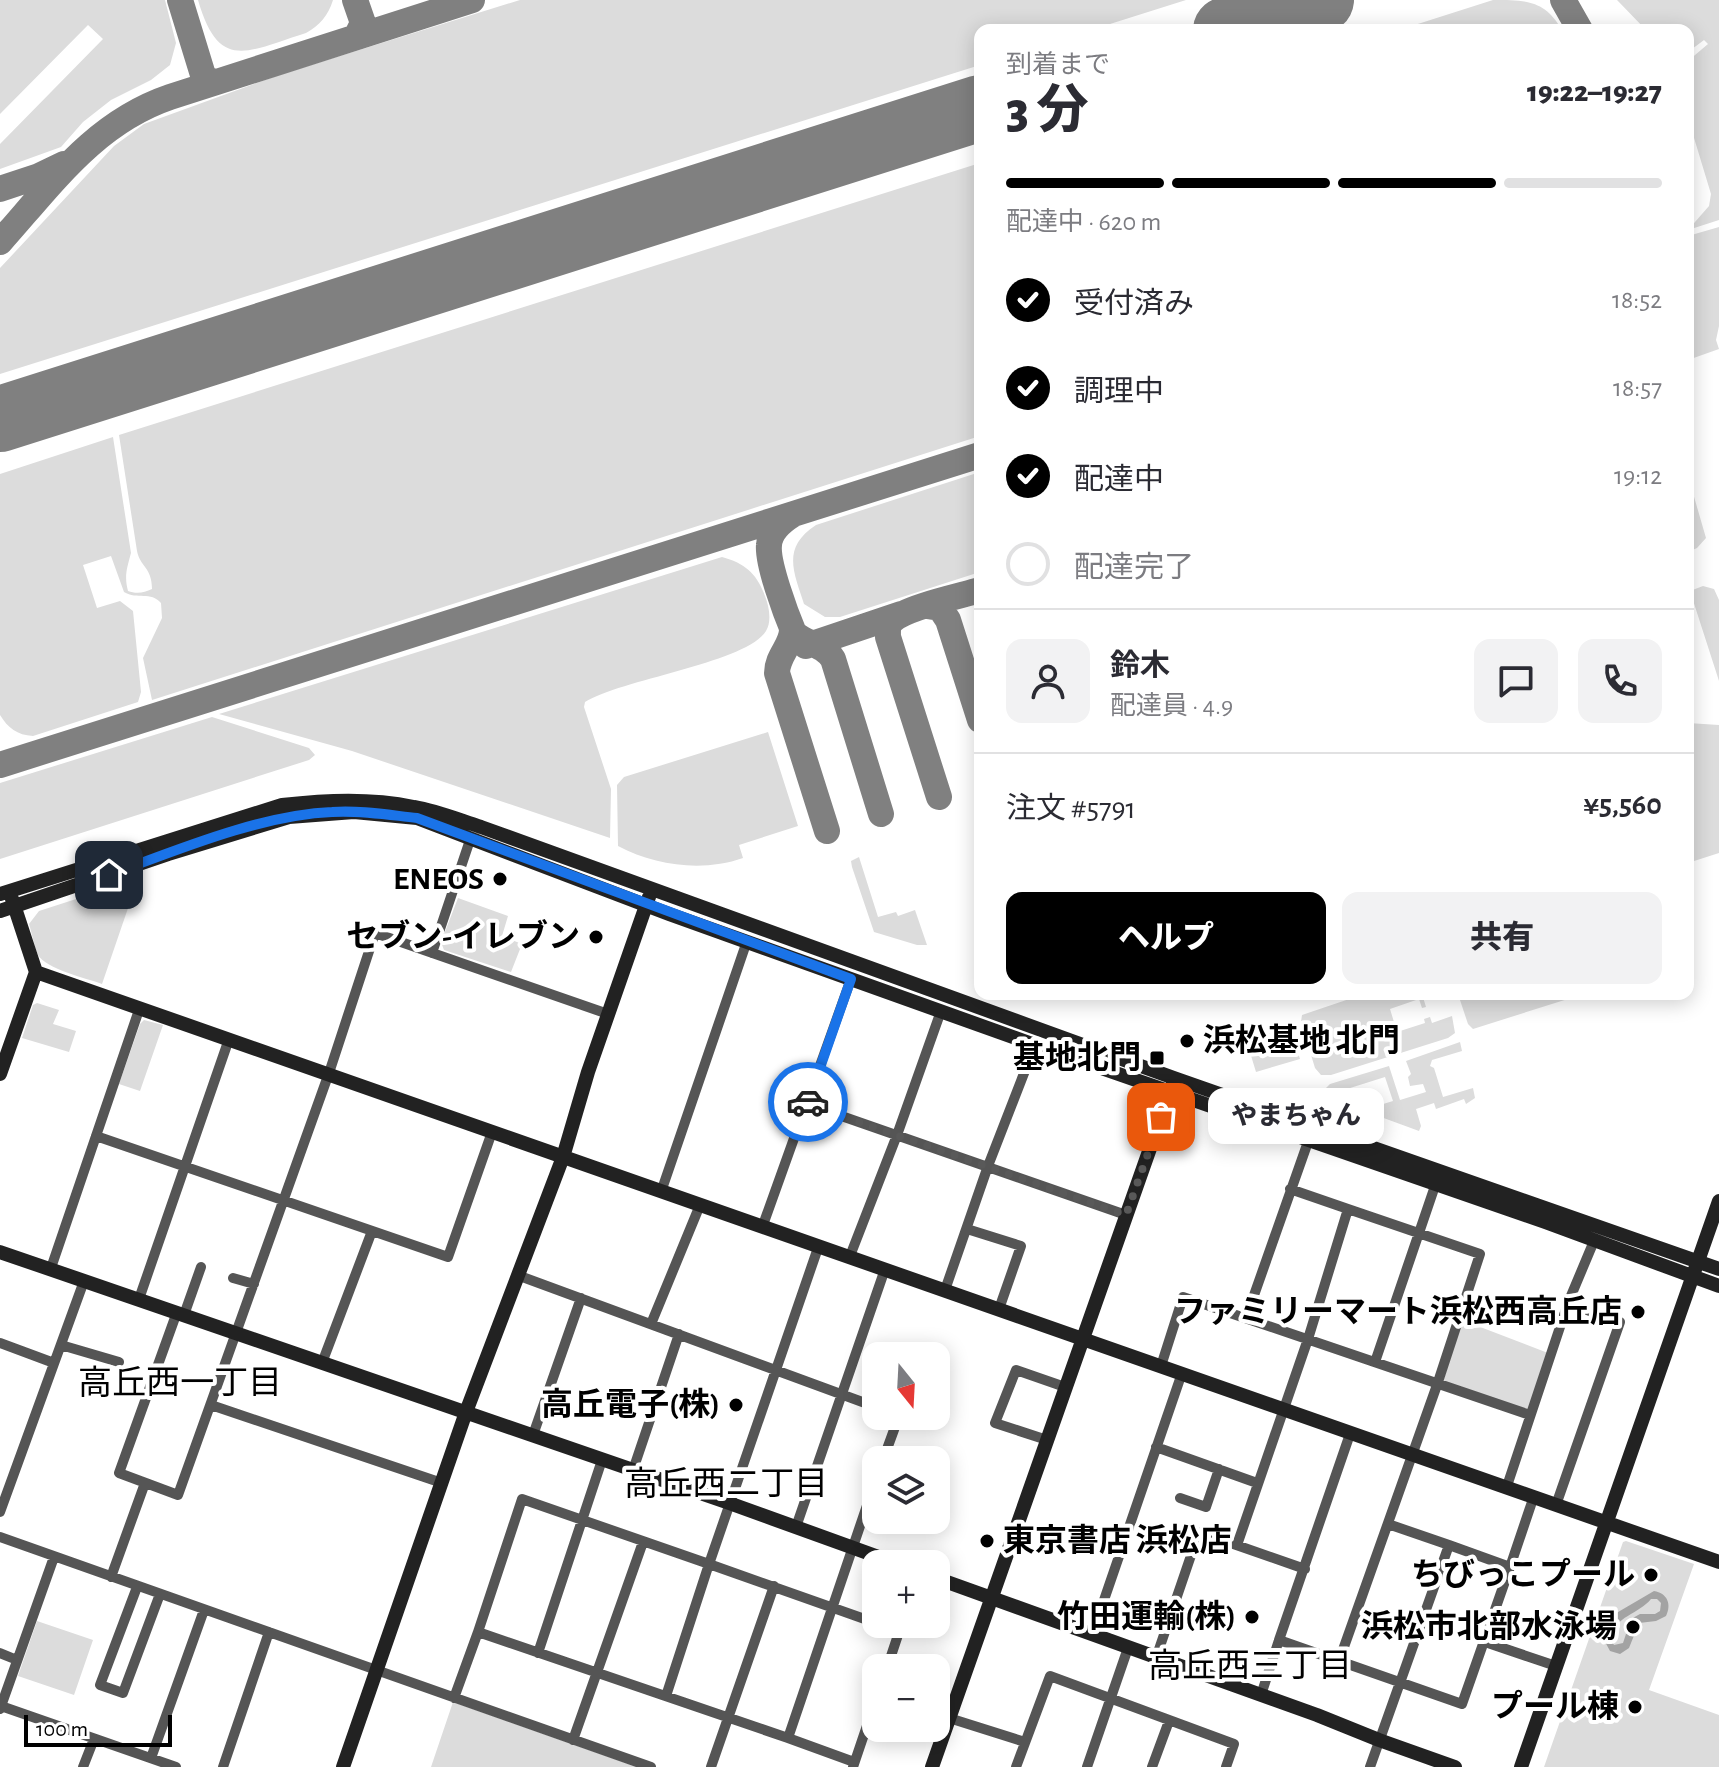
<!DOCTYPE html>
<html lang="ja">
<head>
<meta charset="utf-8">
<style>
  :root { --surface:#fff; --page:#f2f2f3; --text:#2b2b33; --muted:#7c7c81; --line:#e1e1e2; --accent:#000 }
  body { margin:0; font-family:"Alegreya Sans","Noto Sans JP",sans-serif; background:var(--page); color:var(--text); height:100vh; display:flex; flex-direction:column; font-size:30px; white-space:nowrap }
  * { box-sizing:border-box; margin:0 }
  p { font-size:26px; color:var(--muted) }
  .icon { flex:none; width:44px; height:44px; fill:none; stroke:currentColor; stroke-width:2; stroke-linecap:round; stroke-linejoin:round }
  .map { position:relative; flex:1; overflow:hidden }
  .side { position:absolute; left:974px; top:24px; width:720px; height:976px; display:flex; flex-direction:column; background:var(--surface); border-radius:16px; box-shadow:0 4px 20px #0003 }
  .side>* { flex:none }
  .needle { width:52px; rotate:162deg }
  .buttons { position:absolute; left:862px; top:1342px; display:grid; gap:16px }
  .buttons a { display:grid; place-items:center; width:88px; height:88px; border-radius:16px; background:var(--surface); box-shadow:0 4px 20px #0003; font-size:40px }
  .scale { position:absolute; left:24px; bottom:20px; width:148px; box-sizing:border-box; padding-left:8px; border:4px solid #000; border-top:0; font-size:22px; line-height:28px; white-space:nowrap; color:#000; -webkit-text-stroke:6px #fff; paint-order:stroke }
  .pin { position:absolute; display:grid; place-items:center; width:68px; height:68px; color:#fff; margin:-34px; border-radius:16px; box-shadow:0 4px 12px #0006 }
  .courier { position:absolute; display:grid; place-items:center; width:80px; height:80px; margin:-40px; border:6px solid #1a73e8; border-radius:50%; background:#fff; color:#222; box-shadow:0 2px 10px #0007 }
  .bubble { position:absolute; height:56px; border-radius:16px; background:var(--surface); box-shadow:0 4px 20px #0003; font-size:26px; font-weight:800; line-height:56px; text-align:center }
  .headline em { font-style:normal; font-weight:800 }
  .headline div { display:flex; flex-direction:column-reverse }
  .headline { display:flex; align-items:center; justify-content:space-between; height:136px; padding:0 32px }
  h1 { font-size:52px; font-weight:800; line-height:60px }
  .bar { display:grid; grid-template-columns:repeat(4,1fr); gap:12px 8px; align-content:center; height:96px; padding:0 32px }
  .bar i { height:10px; border-radius:6px; background:var(--line) }
  .bar .on { background:var(--accent) }
  .bar p { grid-column:span 4 }
  .line { display:flex; align-items:center; gap:20px; padding:0 32px; border-top:2px solid var(--line) }
  .line div { flex:1 }
  .round { display:grid; place-items:center; flex:none; width:84px; height:84px; border-radius:16px; background:var(--page) }
  ol { padding:0 32px; list-style:none }
  li { display:flex; align-items:center; gap:24px; height:88px }
  li p { margin-inline-start:auto }
  li .icon { padding:8px; border-radius:50%; background:var(--accent); color:#fff; stroke-width:4 }
  li:last-child { color:var(--muted) }
  li i { width:44px; height:44px; border:4px solid var(--line); border-radius:50% }
  .button { display:flex; gap:16px; margin-top:auto; padding:16px 32px }
  .button a { flex:1; height:92px; border-radius:16px; background:var(--accent); color:#fff; font-size:32px; font-weight:800; line-height:92px; text-align:center }
  .button a+a { background:var(--page); color:var(--text) }
  .map>svg:first-child { display:block }
  .green { fill:#dcdcdc }
  .water { fill:#a3a3a3; fill-rule:evenodd }
  .lines { fill:none; stroke-linecap:round; stroke-linejoin:round }
  .taxiway { stroke:#808080; stroke-width:26 }
  .runway { stroke:#808080; stroke-width:66 }
  .street { stroke:#555; stroke-width:10 }
  .secondary { stroke:#222; stroke-width:14 }
  .done { stroke:#595959; stroke-width:8; stroke-dasharray:0 14.4 }
  .route { stroke:#1a73e8; stroke-width:10 }
  .poi-dot { fill:#000; stroke:#fff; stroke-width:3 }
  .labels { text-anchor:middle; dominant-baseline:central; stroke-width:8; stroke-linejoin:round; paint-order:stroke }
  .poi-label { font-size:32px; font-weight:bold; fill:#000; stroke:#fff; text-anchor:end }
  .neighbourhood-label { font-size:34px; fill:#000; stroke:#fff }
</style>
</head>
<body>
<div class="map">
<svg width="1719" height="1767" viewBox="0 0 1719 1767">
  <rect width="100%" height="100%" fill="#fff"/>
  <path class="green" d="M0 0H165L176 43 170 65 151 80 111 100 83 122 61 147 0 169V144L103 39 88 25 0 114Z
    M198 0H333C328 16 320 25 306 33 248 51 219 73 198 0Z
    M520 0H1186L1091 30H980V65L0 374V268L114 146 144 124 279 75Z
    M1493 0C1526 0 1545 0 1562 30H1399Z
    M1617 0H1719V220L1688 230 1709 206 1711 194 1688 118V61L1708 44 1704 40 1688 52V30H1646Z
    M980 163V436L152 700 143 658 162 618 161 603C151 591 137 600 124 592L111 556 83 565 97 608 120 601 133 611 141 692 138 702 33 736C17 735 8 728 0 715V474L113 437 131 553C127 568 124 576 128 591 136 594 144 593 152 589 152 567 140 567 137 551L119 435Z
    M1719 227V326L1716 340 1719 349 1688 360V236Z
    M980 472V572L840 617H825L804 604C794 572 781 548 816 525Z
    M1688 476 1706 538 1697 548 1688 552Z
    M722 557C745 563 757 574 765 596 769 606 772 621 766 631 746 663 622 679 585 702L584 707 611 789 610 838 352 751 219 714Z
    M1703 586 1714 589 1719 600V681L1690 591Z
    M212 717 309 748 315 755 309 760 0 859V783Z
    M1688 723 1719 725V853L1691 862 1688 854Z
    M768 732 798 826 739 845 743 858C703 872 656 866 618 846L617 785 624 777Z
    M859 857 878 917 896 912 898 916 915 910 927 945H917L874 932 852 867 851 861Z
    M138 879 102 984C86 978 46 969 38 955 34 946 32 933 29 924L39 911Z
    M458 898 508 916 502 936 522 944 511 972 444 950 441 942Z
    M1364 994H1422L1426 1007 1422 1008 1419 999 1390 1009 1397 1032 1425 1023 1424 1019 1430 1017 1432 1023 1452 1016 1455 1033 1448 1038 1331 1075H1321L1315 1068 1301 1022 1302 1015Z
    M1458 994H1576L1571 998 1473 1029 1468 1024Z
    M37 1003 59 1010 53 1024 76 1031 69 1052 22 1038 33 1005Z
    M144 1020 163 1025 140 1091 119 1084 140 1024Z
    M1285 1024 1290 1026 1300 1059 1256 1072 1245 1036Z
    M1460 1042 1462 1051 1432 1060 1430 1066 1434 1068 1443 1097 1473 1088 1475 1098 1466 1104 1464 1099 1436 1109 1434 1103 1416 1109 1421 1126 1419 1131 1370 1113V1108L1393 1101 1385 1077 1347 1089 1345 1097 1340 1102 1326 1094V1088L1330 1084 1389 1066 1400 1100 1426 1092 1423 1084 1410 1086 1408 1077 1411 1074 1406 1061Z
    M1462 1320 1548 1353 1528 1412 1443 1382Z
    M1626 1541 1694 1564 1649 1690 1719 1715V1767H1544L1623 1542Z
    M37 1621 93 1640 74 1695 18 1676Z
    M453 1702 637 1767H431Z"/>
  <path class="water" d="M1654 1591C1667 1593 1672 1604 1666 1616L1656 1621 1639 1623 1629 1648 1620 1654 1610 1651 1603 1638 1606 1625 1613 1615ZM1651 1599H1657L1661 1603 1660 1611 1655 1614H1640L1631 1619 1623 1643 1614 1645 1610 1638C1615 1616 1639 1614 1651 1599Z"/>
  <g class="lines">
    <path class="taxiway" d="M180 0 203 75 205 79 215 82
      M355 0 363 23 356 37
      M1563 0 1580 30
      M0 189 39 176 64 164
      M0 242C52 184 94 123 170 97L472 0
      M792 515C781 522 770 531 769 545 767 563 786 614 794 633 807 645 822 643 833 659L881 814
      M927 606 940 608 948 620 980 720
      M792 628C793 645 777 655 777 673L827 831
      M806 646 901 614
      M0 765 980 455
      M939 797 888 637C888 630 887 625 893 620 907 607 960 596 980 590"/>
    <path class="runway" d="M1226 30 1321 0
      M0 419 980 108"/>
    <path class="street" d="M432 953 470 840
      M807 1104 1126 1215
      M96 1136 448 1257 492 1132
      M1290 1189 1348 1209
      M661 1192 747 941
      M763 1225 851 979
      M967 1229 1021 1246 999 1309
      M819 1245 709 1564 522 1499 478 1632 788 1738 876 1479
      M850 1256 897 1135 941 1011
      M51 1268 140 1007
      M517 1275 876 1407
      M233 1278 254 1284
      M945 1290 988 1166 1035 1045
      M139 1299 229 1039
      M177 1312 119 1473 178 1495 329 1073 375 933 608 1014
      M184 1315 201 1267
      M1246 1318 1309 1139
      M651 1324 700 1205
      M0 1343 54 1363
      M61 1345 119 1362
      M1375 1362 1436 1183
      M322 1363 372 1231
      M1161 1366 1183 1297 1530 1415
      M211 1405 442 1483
      M533 1435 581 1298
      M1047 1440 995 1423 1016 1370 1065 1387
      M1156 1447 1257 1483
      M883 1460 899 1416
      M633 1470 679 1334
      M1507 1486 1568 1303 1594 1241
      M1180 1498 1206 1507 1219 1469
      M1556 1505 1620 1322 1568 1303
      M0 1512 84 1281
      M1388 1524 1449 1545
      M796 1527 885 1269
      M0 1537 651 1767
      M1237 1545 1308 1339 1348 1209 1480 1254 1437 1385 1339 1661
      M111 1577 145 1483
      M137 1587 100 1685 123 1693 160 1594
      M879 1624 899 1632 887 1668
      M1092 1635 1182 1373
      M1279 1640 1350 1434
      M1485 1642 1556 1666
      M0 1653 17 1660
      M538 1653 602 1460
      M1156 1658 1199 1532 1305 1569
      M1261 1695 1279 1640 1462 1704 1510 1567
      M666 1696 709 1564 876 1623
      M454 1698 478 1632
      M1 1706 176 1767
      M0 1709 54 1557
      M949 1718 1025 1742
      M788 1738 854 1762
      M573 1740 643 1542
      M151 1758 204 1610
      M83 1767 94 1739
      M223 1767 269 1632
      M711 1767 774 1586
      M853 1767 876 1699
      M1016 1767 1050 1676 1234 1744 1226 1767
      M1087 1767 1128 1648
      M1152 1767 1169 1721
      M1370 1767 1449 1545 1510 1567 1534 1496"/>
    <path class="secondary" d="M0 894 282 805C327 800 370 798 414 807 437 811 459 820 481 827L1174 1078 1719 1269
      M0 911 168 854 289 817 354 812 417 818 669 914 1035 1045 1545 1222 1719 1286
      M36 972 1719 1562
      M0 1074 36 972 12 899
      M0 1252 729 1503 898 1564
      M936 1578 1317 1715 1379 1740 1455 1767
      M343 1767 466 1412 563 1157 588 1072 649 897
      M932 1767 1172 1086
      M1521 1767 1719 1201"/>
  </g>
  <g class="lines">
    <path class="done" d="M808 1102 807 1104 1126 1215 1161 1117"/>
    <path class="route" d="M109 875C177 850 260 815 332 812 360 810 389 815 417 818L851 979 808 1102"/>
  </g>
  <g class="poi-dot">
    <circle cx="500" cy="879" r="8"/>
    <circle cx="596" cy="937" r="8"/>
    <circle cx="1187" cy="1041" r="8"/>
    <rect x="1149" y="1050" width="16" height="16" rx="4"/>
    <circle cx="1638" cy="1312" r="8"/>
    <circle cx="736" cy="1405" r="8"/>
    <circle cx="987" cy="1541" r="8"/>
    <circle cx="1651" cy="1575" r="8"/>
    <circle cx="1252" cy="1617" r="8"/>
    <circle cx="1633" cy="1627" r="8"/>
    <circle cx="1635" cy="1707" r="8"/>
  </g>
  <g class="labels">
    <g class="poi-label">
      <text x="484" y="879">ENEOS</text>
      <text x="580" y="937">セブン-イレブン</text>
      <text x="1203" y="1041" text-anchor="start">浜松基地 北門</text>
      <text x="1141" y="1058">基地北門</text>
      <text x="1622" y="1312">ファミリーマート浜松西高丘店</text>
      <text x="720" y="1405">高丘電子(株)</text>
      <text x="1003" y="1541" text-anchor="start">東京書店 浜松店</text>
      <text x="1635" y="1575">ちびっこプール</text>
      <text x="1236" y="1617">竹田運輸(株)</text>
      <text x="1617" y="1627">浜松市北部水泳場</text>
      <text x="1619" y="1707">プール棟</text>
    </g>
    <g class="neighbourhood-label">
      <text x="180" y="1384">高丘西一丁目</text>
      <text x="726" y="1485">高丘西二丁目</text>
      <text x="1250" y="1667">高丘西三丁目</text>
    </g>
  </g>
</svg>
<div class="buttons">
<a><svg class="needle" viewBox="-14 -14 28 28"><path d="M0-13l5 13h-10z" fill="#e53935"/><path d="M0 13l5-13h-10z" fill="#7c7c81"/></svg></a>
<a><svg class="icon" aria-label="layers" viewBox="0 0 24 24"><path d="M12 4l9 5-9 5-9-5zM3 14l9 5 9-5"/></svg></a>
<a>+</a>
<a>−</a>
</div>
<div class="scale">100 m</div>
<div class="pin" style="left:1161px;top:1117px;background:#ea580c"><svg class="icon" aria-label="bag" viewBox="0 0 24 24"><path d="M5 8h14l-1 12H6zM9 8a3 3 0 0 1 6 0"/></svg></div>
<div class="pin" style="left:109px;top:875px;background:#1f2937"><svg class="icon" aria-label="home" viewBox="0 0 24 24"><path d="M3 11l9-7 9 7M6 9v11h12V9"/></svg></div>
<div class="courier" style="left:808px;top:1102px"><svg class="icon" aria-label="car" viewBox="0 0 24 24"><path d="M5 17H2v-5l4-1 3-4h7l3 4 3 1v5h-3M9 17h6M6 11h13"/><circle cx="7" cy="17" r="2"/><circle cx="17" cy="17" r="2"/></svg></div>
<div class="bubble" style="left:1208px;top:1088px;width:176px">やまちゃん</div>
<section class="side">
<div class="headline"><div><h1>3 分</h1><p>到着まで</p></div><em>19:22–19:27</em></div>
<div class="bar"><i class="on"></i><i class="on"></i><i class="on"></i><i></i><p>配達中 · 620 m</p></div>
<ol>
<li><svg class="icon" aria-label="check" viewBox="0 0 24 24"><path d="M5 12l5 5 9-10"/></svg>受付済み<p>18:52</p></li>
<li><svg class="icon" aria-label="check" viewBox="0 0 24 24"><path d="M5 12l5 5 9-10"/></svg>調理中<p>18:57</p></li>
<li><svg class="icon" aria-label="check" viewBox="0 0 24 24"><path d="M5 12l5 5 9-10"/></svg>配達中<p>19:12</p></li>
<li><i></i>配達完了</li>
</ol>
<div class="line" style="height:144px"><a class="round"><svg class="icon" aria-label="person" viewBox="0 0 24 24"><circle cx="12" cy="8" r="4"/><path d="M4 21q1-7 8-7t8 7"/></svg></a><div><b>鈴木</b><p>配達員 · 4.9</p></div><a class="round"><svg class="icon" aria-label="chat" viewBox="0 0 24 24"><path d="M4 5h16v11H9l-5 4z"/></svg></a><a class="round"><svg class="icon" aria-label="phone" viewBox="0 0 24 24"><path d="M5 4h4l2 5-3 2q2 4 5 5l2-3 5 2v4C11 20 4 13 5 4z"/></svg></a></div>
<div class="line" style="height:104px"><div>注文 #5791</div><b>¥5,560</b></div>
<div class="button"><a>ヘルプ</a><a>共有</a></div>
</section>
</div>
</body>
</html>
